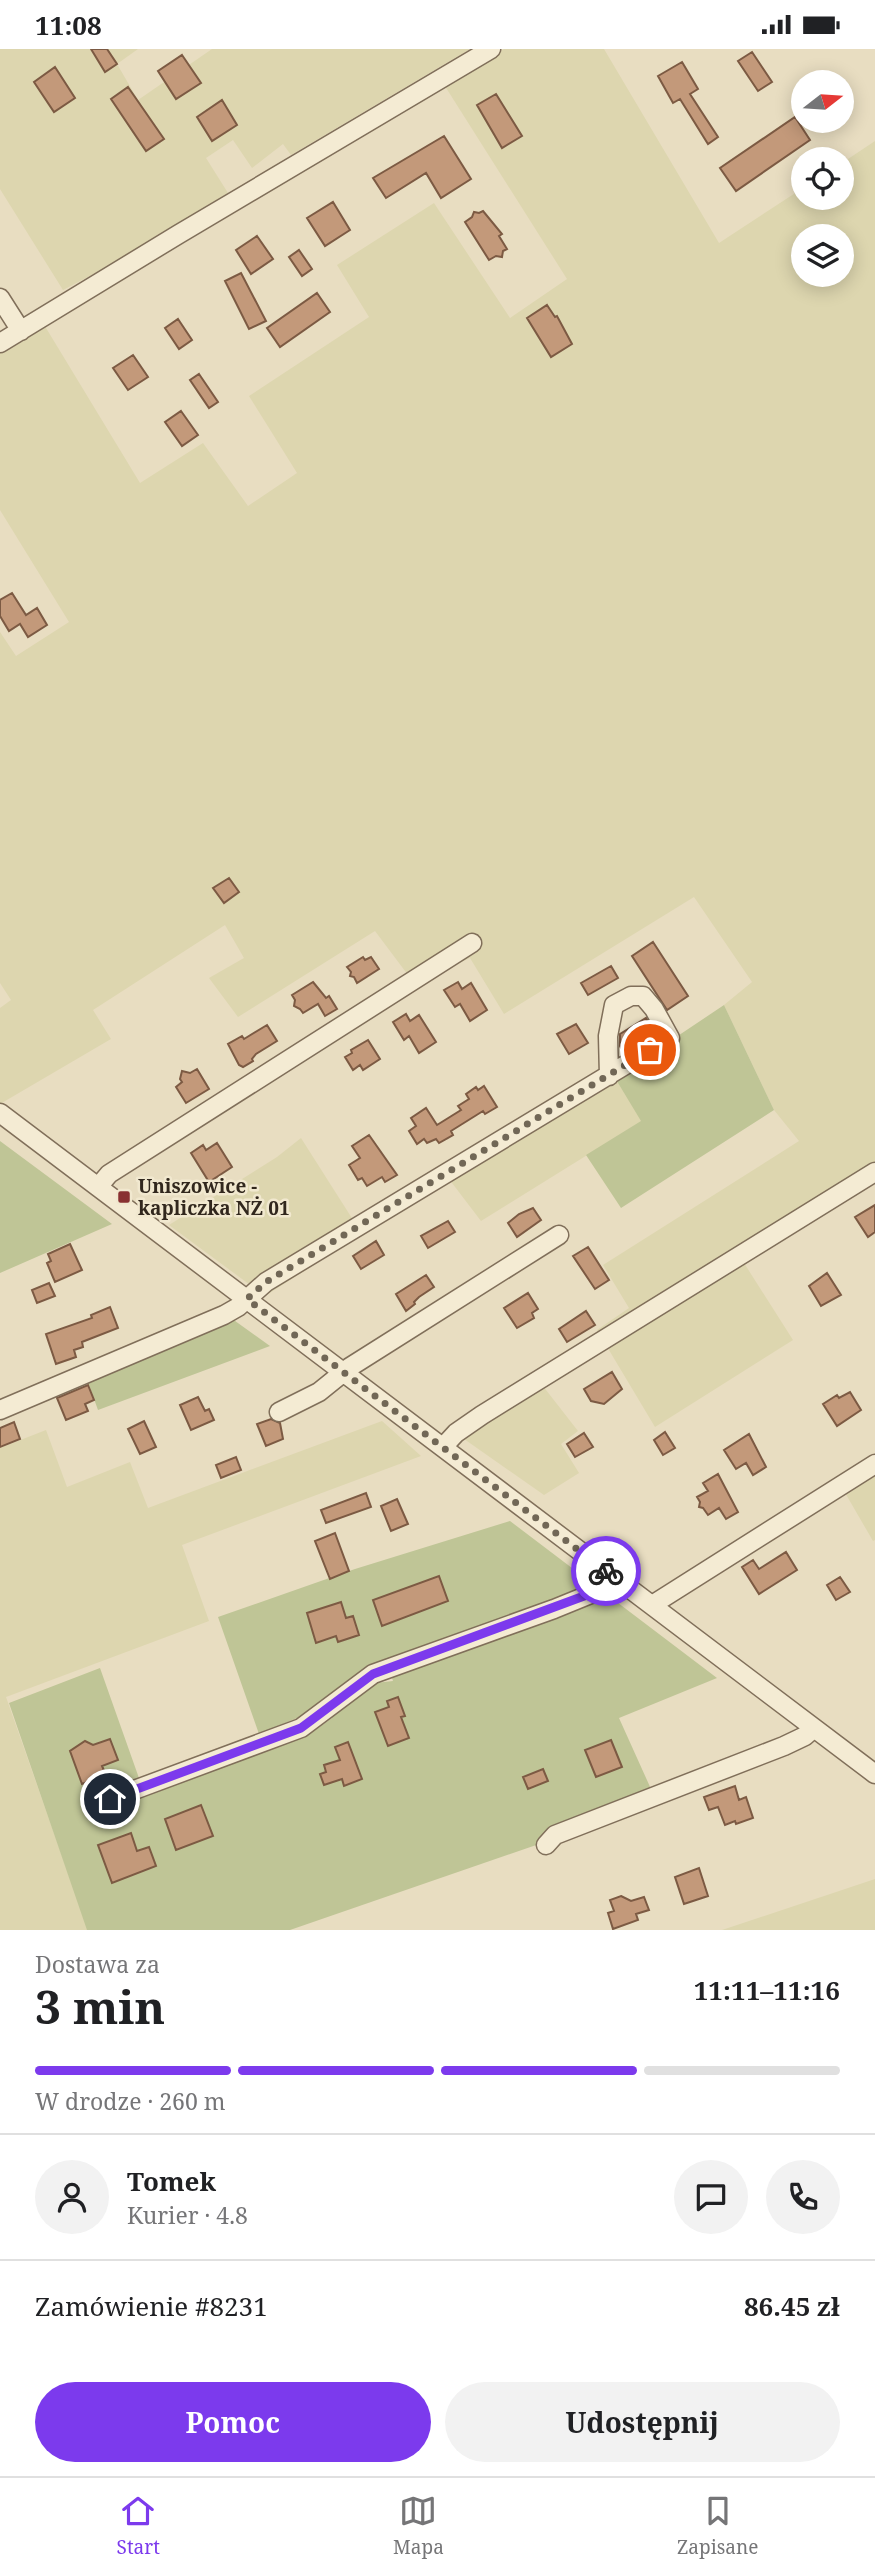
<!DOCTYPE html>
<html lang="pl">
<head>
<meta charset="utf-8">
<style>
  :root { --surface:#fff; --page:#f2f2f2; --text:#202124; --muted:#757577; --line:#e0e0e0; --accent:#7c3aed }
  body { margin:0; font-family:"Noto Serif",serif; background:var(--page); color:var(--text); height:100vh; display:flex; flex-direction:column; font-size:26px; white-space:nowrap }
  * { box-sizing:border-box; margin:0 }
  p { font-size:23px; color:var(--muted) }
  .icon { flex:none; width:38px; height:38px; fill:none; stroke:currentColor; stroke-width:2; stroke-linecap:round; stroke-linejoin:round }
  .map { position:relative; height:1881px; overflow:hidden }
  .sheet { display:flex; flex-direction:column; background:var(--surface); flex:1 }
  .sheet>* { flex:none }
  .needle { width:46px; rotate:73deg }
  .tools { position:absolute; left:791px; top:21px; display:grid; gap:14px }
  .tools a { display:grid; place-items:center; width:63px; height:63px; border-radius:50%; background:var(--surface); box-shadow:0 4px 18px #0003; font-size:35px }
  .pin { position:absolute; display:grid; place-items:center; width:60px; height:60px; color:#fff; margin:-30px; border:4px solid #fff; border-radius:50%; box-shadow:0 2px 7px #0007 }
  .courier { position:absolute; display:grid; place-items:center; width:70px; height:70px; margin:-35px; border:5px solid #7c3aed; border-radius:50%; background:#fff; color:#222; box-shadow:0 2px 9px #0007 }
  .headline em { font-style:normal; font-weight:700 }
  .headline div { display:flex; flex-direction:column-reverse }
  .headline { display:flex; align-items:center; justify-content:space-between; height:119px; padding:0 35px }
  h1 { font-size:46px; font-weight:700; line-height:52px }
  .bar { display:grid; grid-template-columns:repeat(4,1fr); gap:10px 7px; align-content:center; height:84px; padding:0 35px }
  .bar i { height:9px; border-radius:5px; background:var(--line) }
  .bar .current { background:var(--accent) }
  .bar p { grid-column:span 4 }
  .line { display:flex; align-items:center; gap:18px; padding:0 35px; border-top:2px solid var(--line) }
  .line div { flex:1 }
  .round { display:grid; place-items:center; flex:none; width:74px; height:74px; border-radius:37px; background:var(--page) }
  .cta { display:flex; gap:14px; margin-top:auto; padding:14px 35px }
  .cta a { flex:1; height:80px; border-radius:42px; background:var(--accent); color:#fff; font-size:28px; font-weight:700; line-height:80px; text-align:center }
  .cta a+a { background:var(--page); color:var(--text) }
  .status { display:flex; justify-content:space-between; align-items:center; height:49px; padding:0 35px; background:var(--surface); direction:ltr }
  .status svg { height:19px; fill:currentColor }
  .tab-bar { display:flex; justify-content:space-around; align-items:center; height:98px; border-top:2px solid var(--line); background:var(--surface); font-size:19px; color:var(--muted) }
  .tab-bar a { display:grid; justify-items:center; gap:4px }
  .tab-bar .current { color:var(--accent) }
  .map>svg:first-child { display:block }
  .farmland { fill:#ddd6af; fill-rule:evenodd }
  .green { fill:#bfc596 }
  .building { fill:#c3997a; stroke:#7c5a43; stroke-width:2 }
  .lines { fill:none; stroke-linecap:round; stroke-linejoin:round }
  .minor-casing { stroke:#806f5a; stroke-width:21 }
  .minor { stroke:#f4ebd3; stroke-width:18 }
  .done { stroke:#716756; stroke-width:7; stroke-dasharray:0 12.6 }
  .route { stroke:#7c3aed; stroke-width:9 }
  .poi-dot { fill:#893131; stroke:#f1e8cf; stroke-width:2.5 }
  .labels { text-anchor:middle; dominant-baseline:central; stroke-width:5; stroke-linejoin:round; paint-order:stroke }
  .poi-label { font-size:19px; font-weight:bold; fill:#31271d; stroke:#f1e8cf; text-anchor:start }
</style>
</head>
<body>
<div class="status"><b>11:08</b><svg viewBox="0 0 49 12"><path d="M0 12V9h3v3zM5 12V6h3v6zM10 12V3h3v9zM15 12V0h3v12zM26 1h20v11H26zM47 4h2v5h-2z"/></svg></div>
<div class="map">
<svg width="875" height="1881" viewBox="0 0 875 1881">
  <rect width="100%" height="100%" fill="#e8ddc1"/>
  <path class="farmland" d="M0 0H138L117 15 138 51 212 0H470L291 106 283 95 252 119 233 91 206 109 228 144 105 219 63 241 0 140Z
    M504 0H604L719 194 803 139V149H842V114L875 92V1116L737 1203 793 1291 655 1378 597 1281 629 1259 603 1216 799 1092 774 1061 724 956 752 933 694 848 504 965 470 909 414 934 375 882 238 968 209 929 244 909 225 876 93 961 111 990 0 1055V959L11 951 0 934V583L16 607 69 573 0 461V302L43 274 140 434 203 394 248 457 297 424 249 347 369 268 337 216 434 154 510 269 567 230 443 34ZM803 187H842V226H803Z
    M615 1029 642 1072 481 1172 449 1130Z
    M301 1089 362 1185 265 1247 169 1176 277 1108Z
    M532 1323 578 1382 561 1395 579 1424 544 1446 447 1378Z
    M382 1372 421 1407 182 1496 209 1572 6 1648 88 1881H0V1399L46 1381 67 1438 130 1413 148 1459Z
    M875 1423V1491L873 1492 844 1442Z
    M875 1830V1881H722Z"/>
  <path class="green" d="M724 956 774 1061 621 1159 586 1106 641 1072 615 1029Z
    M0 1092 112 1175 0 1224Z
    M224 1264 270 1297 98 1361 84 1322Z
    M510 1472 717 1629 619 1669 651 1740 545 1793 290 1881H87L9 1654 100 1619 145 1746 317 1680 332 1669 327 1662 357 1636 393 1632 388 1616 309 1664 259 1685 218 1568 355 1520Z"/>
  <path class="building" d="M91 0H107L117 15 105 23Z
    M752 3 772 33 758 42 738 12Z
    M182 6 201 34 176 50 158 22Z
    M682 13 698 40 690 45 718 88 708 95 680 50 673 54 658 27Z
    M55 18 75 49 54 63 34 33Z
    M128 38 164 90 146 102 111 50Z
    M496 45 522 87 502 99 477 56Z
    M222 51 237 76 212 92 197 68Z
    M795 68 810 91 736 142 720 119Z
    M444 87 471 130 441 149 426 124 386 149 373 129Z
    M333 153 350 181 325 197 307 169Z
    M483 162 502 185 499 187 507 200 503 202 502 208 496 207 489 211 465 173 472 168 474 163 479 164Z
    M257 187 273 210 251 225 236 201Z
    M299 201 312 220 302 227 289 208Z
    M241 224 266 272 249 280 225 232Z
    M317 244 330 263 280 298 267 279Z
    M547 256 555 268 557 267 572 295 551 308 527 269Z
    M178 270 192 291 179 300 165 279Z
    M133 306 148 328 128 341 113 319Z
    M199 325 218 353 209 359 190 331Z
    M181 362 198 386 182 397 165 373Z
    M12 544 26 566 37 559 47 576 28 588 20 575 9 582 0 567V551Z
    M229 829 239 843 224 854 213 839Z
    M653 893 688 947 667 961 632 907Z
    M363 908 365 911 371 908 379 920 357 934 354 928 350 927 351 923 347 918Z
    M611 917 618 929 588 946 581 934Z
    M313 933 326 949 329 947 337 960 325 967 318 955 303 964 300 960 294 957 295 951 292 946Z
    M458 933 462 940 471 934 487 961 470 972 460 955 455 958 444 941Z
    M406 965 410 972 419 966 436 993 419 1004 409 987 404 991 393 973Z
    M646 969 654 984 623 1003 620 997V985Z
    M576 975 588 994 569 1005 557 985Z
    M267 976 277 992 256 1005 252 1010 253 1012 243 1018 239 1016 228 995 242 987 244 990Z
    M368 991 380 1010 363 1021 360 1016 353 1021 345 1008 352 1004 351 1001Z
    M197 1020 209 1040 186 1054 176 1038 182 1033 180 1030 182 1022 190 1024Z
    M484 1037 497 1058 485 1065 483 1062 451 1082 453 1086 439 1094 436 1090 427 1094 424 1090 417 1095 409 1082 416 1077 411 1069 426 1059 437 1076 461 1061 458 1057 469 1050 466 1045 476 1038 478 1041Z
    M369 1086 397 1126 385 1133 382 1128 367 1137 362 1129 358 1131 349 1116 360 1109 352 1097Z
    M217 1094 232 1118 209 1133 191 1104 203 1096 206 1101Z
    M875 1156V1183L868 1188 855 1168Z
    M533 1159 541 1171 517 1188 508 1174 519 1165Z
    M448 1172 455 1183 428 1199 421 1187Z
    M376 1192 384 1206 361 1220 353 1207Z
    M70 1195 82 1221 55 1233 47 1214 51 1212 48 1205Z
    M588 1198 609 1231 595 1240 573 1207Z
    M827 1224 841 1246 821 1257 809 1237Z
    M426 1226 434 1238 419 1248 414 1253 415 1255 406 1262 396 1245Z
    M49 1234 55 1247 37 1254 32 1241Z
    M528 1244 538 1260 532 1264 534 1269 517 1279 504 1259Z
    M110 1258 118 1279 82 1293 83 1298 74 1301 76 1308 56 1315 46 1285 92 1269 91 1266Z
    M586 1262 595 1276 567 1293 559 1280Z
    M612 1323 622 1340 604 1355 591 1352 584 1340Z
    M88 1336 94 1351 85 1355 88 1362 66 1371 57 1349Z
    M850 1343 861 1361 837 1377 823 1355 837 1346 839 1349Z
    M198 1348 205 1362 209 1360 214 1371 191 1381 180 1356Z
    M271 1370 280 1374 283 1390 266 1397 257 1375Z
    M144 1372 156 1398 140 1405 128 1380Z
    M14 1373 20 1390 0 1398V1379Z
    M665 1383 675 1399 663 1406 654 1391Z
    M584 1384 593 1398 575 1408 567 1395Z
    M749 1385 766 1418 753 1426 746 1414 736 1420 724 1401Z
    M236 1408 241 1421 221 1429 216 1416Z
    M718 1425 738 1463 726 1470 719 1459 708 1466 703 1459 699 1458 700 1453 697 1448 708 1442 703 1434Z
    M366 1444 371 1458 326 1474 321 1461Z
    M397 1450 408 1475 391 1482 381 1457Z
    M335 1484 349 1522 330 1530 315 1492Z
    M786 1503 797 1521 759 1545 742 1518 753 1511 759 1520Z
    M439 1527 448 1552 382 1577 373 1551Z
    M840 1528 850 1543 836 1551 827 1536Z
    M341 1553 346 1569 353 1567 359 1586 338 1593 336 1587 316 1594 307 1564Z
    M398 1648 405 1667 401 1668 409 1689 388 1697 375 1663 389 1658 387 1652Z
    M110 1690 118 1711 102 1717 106 1726 82 1735 70 1702 85 1692 93 1696Z
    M611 1691 622 1718 596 1728 585 1701Z
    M348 1693 362 1730 344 1737 342 1730 324 1736 320 1725 326 1723 324 1716 340 1711 335 1698Z
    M543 1720 548 1732 528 1740 523 1728Z
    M735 1737 739 1751 746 1748 753 1769 736 1775 735 1772 725 1776 718 1758 709 1761 704 1748Z
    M201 1756 213 1787 176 1801 165 1770Z
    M131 1784 137 1802 149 1798 156 1817 112 1834 98 1796Z
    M699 1819 708 1847 684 1855 675 1828Z
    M621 1847 631 1852 644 1848 649 1861 636 1865 638 1871 613 1880 608 1864 614 1862 610 1851Z"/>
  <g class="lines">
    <g class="minor-casing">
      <path id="minor" d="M0 249 21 282
        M0 294 179 185 491 0
        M0 1064 875 1725
        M98 1138 109 1125 472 894
        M0 1361 224 1266 238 1258 266 1233 670 989 654 960 643 947H631L614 956 608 987 609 1027
        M279 1363 319 1343 350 1318 559 1186
        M443 1398 456 1384 482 1366 875 1123
        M652 1556 875 1415
        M110 1750 301 1679 373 1625 554 1560 608 1538 617 1530
        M546 1796 555 1786 784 1697 805 1687 814 1679"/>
    </g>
    <use href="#minor" class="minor"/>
  </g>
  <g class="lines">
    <path class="done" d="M606 1522 247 1250 266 1233 650 1001"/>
    <path class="route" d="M110 1750 301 1679 373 1625 603 1540 617 1530 606 1522"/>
  </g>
  <rect class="poi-dot" x="117" y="1141" width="14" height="14" rx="3.5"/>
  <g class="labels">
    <g class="poi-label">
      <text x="138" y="1137">Uniszowice -<tspan x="138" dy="22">kapliczka NŻ 01</tspan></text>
    </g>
  </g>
</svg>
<div class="tools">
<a><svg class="needle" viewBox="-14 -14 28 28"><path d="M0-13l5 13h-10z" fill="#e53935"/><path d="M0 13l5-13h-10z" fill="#757577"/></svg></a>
<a><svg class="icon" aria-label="locate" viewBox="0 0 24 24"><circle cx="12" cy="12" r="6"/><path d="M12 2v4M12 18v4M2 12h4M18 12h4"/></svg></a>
<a><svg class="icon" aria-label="layers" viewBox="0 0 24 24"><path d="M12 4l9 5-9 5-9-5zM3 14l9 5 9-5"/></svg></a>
</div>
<div class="pin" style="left:650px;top:1001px;background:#ea580c"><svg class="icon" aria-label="bag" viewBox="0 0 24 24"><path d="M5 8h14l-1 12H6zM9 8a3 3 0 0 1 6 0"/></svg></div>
<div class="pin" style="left:110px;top:1750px;background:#1f2937"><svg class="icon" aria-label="home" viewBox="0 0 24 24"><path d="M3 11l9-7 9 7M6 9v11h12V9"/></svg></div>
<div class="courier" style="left:606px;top:1522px"><svg class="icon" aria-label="bike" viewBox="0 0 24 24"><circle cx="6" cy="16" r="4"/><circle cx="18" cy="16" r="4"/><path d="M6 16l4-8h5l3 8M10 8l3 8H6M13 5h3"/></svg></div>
</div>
<section class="sheet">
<div class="headline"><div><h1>3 min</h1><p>Dostawa za</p></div><em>11:11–11:16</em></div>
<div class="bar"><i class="current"></i><i class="current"></i><i class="current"></i><i></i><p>W drodze · 260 m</p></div>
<div class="line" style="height:126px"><a class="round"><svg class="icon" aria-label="person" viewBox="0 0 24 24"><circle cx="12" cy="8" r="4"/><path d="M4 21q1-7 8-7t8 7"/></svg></a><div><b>Tomek</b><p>Kurier · 4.8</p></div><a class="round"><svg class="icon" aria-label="chat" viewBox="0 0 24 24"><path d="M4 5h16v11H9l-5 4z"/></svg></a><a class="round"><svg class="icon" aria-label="phone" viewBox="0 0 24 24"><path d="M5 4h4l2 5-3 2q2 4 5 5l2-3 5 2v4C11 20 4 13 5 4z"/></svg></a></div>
<div class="line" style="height:91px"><div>Zamówienie #8231</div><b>86.45 zł</b></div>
<div class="cta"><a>Pomoc</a><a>Udostępnij</a></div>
</section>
<nav class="tab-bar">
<a class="current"><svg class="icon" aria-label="home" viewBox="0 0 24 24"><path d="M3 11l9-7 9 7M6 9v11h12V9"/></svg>Start</a>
<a><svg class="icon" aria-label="map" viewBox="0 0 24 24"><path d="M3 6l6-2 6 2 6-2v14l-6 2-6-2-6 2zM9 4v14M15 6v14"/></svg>Mapa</a>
<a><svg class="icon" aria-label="saved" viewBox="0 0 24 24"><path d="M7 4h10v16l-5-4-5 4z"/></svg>Zapisane</a>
</nav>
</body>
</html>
